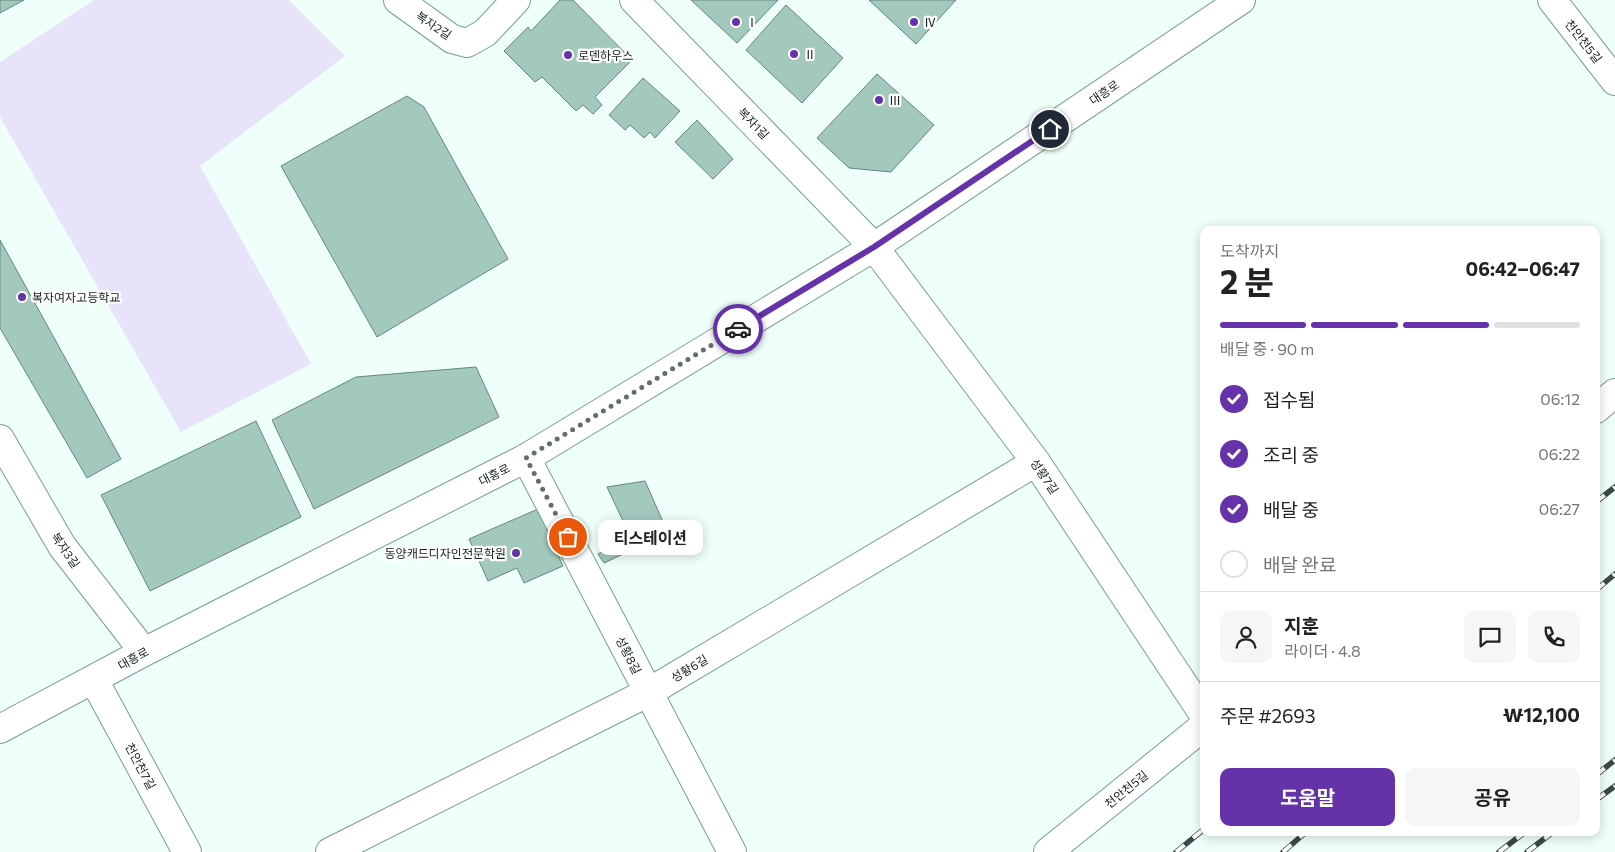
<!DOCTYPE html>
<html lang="ko">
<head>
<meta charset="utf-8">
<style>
  :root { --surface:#fff; --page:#f6f6f6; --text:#222; --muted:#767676; --line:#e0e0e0; --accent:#6532a9 }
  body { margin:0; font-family:Commissioner,"Noto Sans KR",sans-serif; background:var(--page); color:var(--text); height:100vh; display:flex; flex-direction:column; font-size:19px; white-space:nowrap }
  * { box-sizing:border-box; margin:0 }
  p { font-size:16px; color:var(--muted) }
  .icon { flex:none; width:28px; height:28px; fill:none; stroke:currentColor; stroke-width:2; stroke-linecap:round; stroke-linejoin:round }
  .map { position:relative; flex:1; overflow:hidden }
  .sheet { position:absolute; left:1200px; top:226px; width:400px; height:610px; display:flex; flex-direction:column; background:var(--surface); border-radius:10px; box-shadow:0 2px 12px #0003 }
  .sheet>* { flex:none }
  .pin { position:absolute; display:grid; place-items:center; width:42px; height:42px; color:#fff; margin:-21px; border:2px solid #fff; border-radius:50%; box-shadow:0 1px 5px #0007 }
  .courier { position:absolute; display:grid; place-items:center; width:50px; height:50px; margin:-25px; border:4px solid #6532a9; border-radius:50%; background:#fff; color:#222; box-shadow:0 1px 6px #0007 }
  .bubble { position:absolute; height:35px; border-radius:10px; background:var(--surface); box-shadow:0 2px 12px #0003; font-size:16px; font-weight:700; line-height:35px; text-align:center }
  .overview em { font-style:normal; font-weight:700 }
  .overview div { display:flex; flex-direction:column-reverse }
  .overview { display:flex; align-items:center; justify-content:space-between; height:85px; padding:0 20px }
  h1 { font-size:32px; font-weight:700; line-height:38px }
  .bar { display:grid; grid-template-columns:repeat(4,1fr); gap:8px 5px; align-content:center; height:60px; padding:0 20px }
  .bar i { height:6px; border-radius:4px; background:var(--line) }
  .bar .on { background:var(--accent) }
  .bar p { grid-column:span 4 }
  .line { display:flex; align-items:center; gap:12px; padding:0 20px; border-top:1px solid var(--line) }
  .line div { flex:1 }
  .round { display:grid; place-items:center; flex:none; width:52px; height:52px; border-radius:10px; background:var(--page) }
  ol { padding:0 20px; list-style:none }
  li { display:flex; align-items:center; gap:15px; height:55px }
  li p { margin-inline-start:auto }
  li .icon { padding:5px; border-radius:50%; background:var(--accent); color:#fff; stroke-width:4 }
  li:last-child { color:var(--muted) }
  li i { width:28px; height:28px; border:2px solid var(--line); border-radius:50% }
  .action { display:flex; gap:10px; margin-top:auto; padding:10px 20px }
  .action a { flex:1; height:58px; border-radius:10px; background:var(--accent); color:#fff; font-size:20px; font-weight:700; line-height:58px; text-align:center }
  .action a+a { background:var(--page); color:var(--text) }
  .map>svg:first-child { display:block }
  .green { fill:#e9e2fb }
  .building { fill:#a3c8be; stroke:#64887e }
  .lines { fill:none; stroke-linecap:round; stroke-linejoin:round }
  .street-casing { stroke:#799d93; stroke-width:30 }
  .secondary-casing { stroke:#799d93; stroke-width:30 }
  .street { stroke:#fff; stroke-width:28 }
  .secondary { stroke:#fff; stroke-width:28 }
  .rail-casing { stroke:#3b4946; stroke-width:5.5 }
  .rail { stroke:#fff; stroke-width:4; stroke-dasharray:11; stroke-linecap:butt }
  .done { stroke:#606f6b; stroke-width:5; stroke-dasharray:0 9 }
  .route { stroke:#6532a9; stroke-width:6 }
  .poi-dot { fill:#6532a9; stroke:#fff; stroke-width:2 }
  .labels { text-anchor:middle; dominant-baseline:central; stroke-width:4.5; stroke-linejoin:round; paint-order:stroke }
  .poi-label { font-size:12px; fill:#13211e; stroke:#fff; text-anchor:start }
  .street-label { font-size:12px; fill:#13211e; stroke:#fff }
</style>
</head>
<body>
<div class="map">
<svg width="1615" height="852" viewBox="0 0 1615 852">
  <rect width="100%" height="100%" fill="#effffa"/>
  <path class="green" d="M94 0H289L345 56 200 166 311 364 181 432 0 117V62Z"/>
  <path class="building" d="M0 0H24L0 13Z
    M560 0H573L632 60 595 97 602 105 593 114 583 105 576 111 542 77 535 82 504 51 528 27 531 31Z
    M691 0H778L737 43Z
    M869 0H956L916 44Z
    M786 5 843 58 802 103 746 50Z
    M877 74 934 125 891 172 849 168 817 138Z
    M643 78 680 111 655 138 650 132 644 138 630 125 625 130 609 115Z
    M407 96 424 107 508 259 377 337 281 166Z
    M697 120 733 159 713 179 675 142Z
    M0 240 121 459 87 478 0 328Z
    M476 367 499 417 314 509 272 420 356 377Z
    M256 421 301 517 150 591 101 495Z
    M645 481 668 533 604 563 598 554 631 538 607 487Z
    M538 509 563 566 524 583 517 568 488 581 469 539Z"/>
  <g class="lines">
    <g class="street-casing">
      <path id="street" d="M398 0 452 39 467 43 485 33 516 0
        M634 0 874 247 1036 462 1204 715
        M1552 0 1615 81
        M1596 409 1615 393
        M0 439 62 546 144 652
        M526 458 732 852
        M94 680 187 852
        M330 852 649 692 1036 462
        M1048 852 1204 726"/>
    </g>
    <g class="secondary-casing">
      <path id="secondary" d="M0 729 144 652 526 458 874 247 1241 0"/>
    </g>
    <use href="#street" class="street"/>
    <use href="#secondary" class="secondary"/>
    <g class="rail-casing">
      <path id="rail" d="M1596 502 1615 487
        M1596 590 1615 574
        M1596 775 1615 760
        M1596 800 1615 786
        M1176 852 1204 829
        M1283 852 1306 832
        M1499 852 1525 832
        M1527 852 1553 832"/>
    </g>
    <use href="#rail" class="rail"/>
  </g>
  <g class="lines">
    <path class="done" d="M568 537 526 458 738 329"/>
    <path class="route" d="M738 329 874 247 1050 129"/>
  </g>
  <g class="poi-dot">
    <circle cx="736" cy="22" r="5"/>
    <circle cx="914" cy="22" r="5"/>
    <circle cx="794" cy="54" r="5"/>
    <circle cx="568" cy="55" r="5"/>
    <circle cx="879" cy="100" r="5"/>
    <circle cx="22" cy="297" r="5"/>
    <circle cx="516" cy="553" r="5"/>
  </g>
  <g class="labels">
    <g class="poi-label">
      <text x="746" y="22">Ⅰ</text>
      <text x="924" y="22">Ⅳ</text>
      <text x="804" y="54">Ⅱ</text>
      <text x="578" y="55">로덴하우스</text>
      <text x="889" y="100">Ⅲ</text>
      <text x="32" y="297">복자여자고등학교</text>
      <text x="506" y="553" text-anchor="end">동양캐드디자인전문학원</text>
    </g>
    <g class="street-label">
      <text transform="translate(434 25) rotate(34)">복자2길</text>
      <text transform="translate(1584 41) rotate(52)">천안천5길</text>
      <text transform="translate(1104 92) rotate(-34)">대흥로</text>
      <text transform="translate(754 123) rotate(46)">복자1길</text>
      <text transform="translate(494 474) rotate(-27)">대흥로</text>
      <text transform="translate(1045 476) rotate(56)">성황7길</text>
      <text transform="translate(66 550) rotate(55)">복자3길</text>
      <text transform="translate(629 655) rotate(63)">성황8길</text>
      <text transform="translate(133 658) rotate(-29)">대흥로</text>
      <text transform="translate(689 668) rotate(-31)">성황6길</text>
      <text transform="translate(141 766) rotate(62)">천안천7길</text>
      <text transform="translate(1126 789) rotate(-39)">천안천5길</text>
    </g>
  </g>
</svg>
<div class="pin" style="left:568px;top:537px;background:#ea580c"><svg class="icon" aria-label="bag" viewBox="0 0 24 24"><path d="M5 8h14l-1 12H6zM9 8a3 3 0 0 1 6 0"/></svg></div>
<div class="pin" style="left:1050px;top:129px;background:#1f2937"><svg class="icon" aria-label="home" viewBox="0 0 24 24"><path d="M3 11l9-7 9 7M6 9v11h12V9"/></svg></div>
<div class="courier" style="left:738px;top:329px"><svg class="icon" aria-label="car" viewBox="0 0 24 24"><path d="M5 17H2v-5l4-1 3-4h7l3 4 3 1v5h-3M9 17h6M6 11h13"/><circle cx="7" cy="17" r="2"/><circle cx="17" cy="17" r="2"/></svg></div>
<div class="bubble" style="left:598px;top:520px;width:105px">티스테이션</div>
<section class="sheet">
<div class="overview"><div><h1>2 분</h1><p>도착까지</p></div><em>06:42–06:47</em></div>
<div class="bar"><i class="on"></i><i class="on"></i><i class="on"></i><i></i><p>배달 중 · 90 m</p></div>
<ol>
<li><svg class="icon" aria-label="check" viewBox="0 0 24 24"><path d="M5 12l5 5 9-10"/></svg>접수됨<p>06:12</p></li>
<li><svg class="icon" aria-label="check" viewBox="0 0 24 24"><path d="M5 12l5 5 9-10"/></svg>조리 중<p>06:22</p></li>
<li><svg class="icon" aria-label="check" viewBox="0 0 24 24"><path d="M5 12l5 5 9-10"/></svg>배달 중<p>06:27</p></li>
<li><i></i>배달 완료</li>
</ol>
<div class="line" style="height:90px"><a class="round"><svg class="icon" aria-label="person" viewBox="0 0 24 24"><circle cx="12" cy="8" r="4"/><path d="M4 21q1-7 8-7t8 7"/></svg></a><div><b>지훈</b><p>라이더 · 4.8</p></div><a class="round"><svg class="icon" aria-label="chat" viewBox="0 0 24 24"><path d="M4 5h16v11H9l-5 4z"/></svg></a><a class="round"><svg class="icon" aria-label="phone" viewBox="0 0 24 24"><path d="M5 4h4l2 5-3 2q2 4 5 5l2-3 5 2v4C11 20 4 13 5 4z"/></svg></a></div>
<div class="line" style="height:65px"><div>주문 #2693</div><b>₩12,100</b></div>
<div class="action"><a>도움말</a><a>공유</a></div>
</section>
</div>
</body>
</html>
